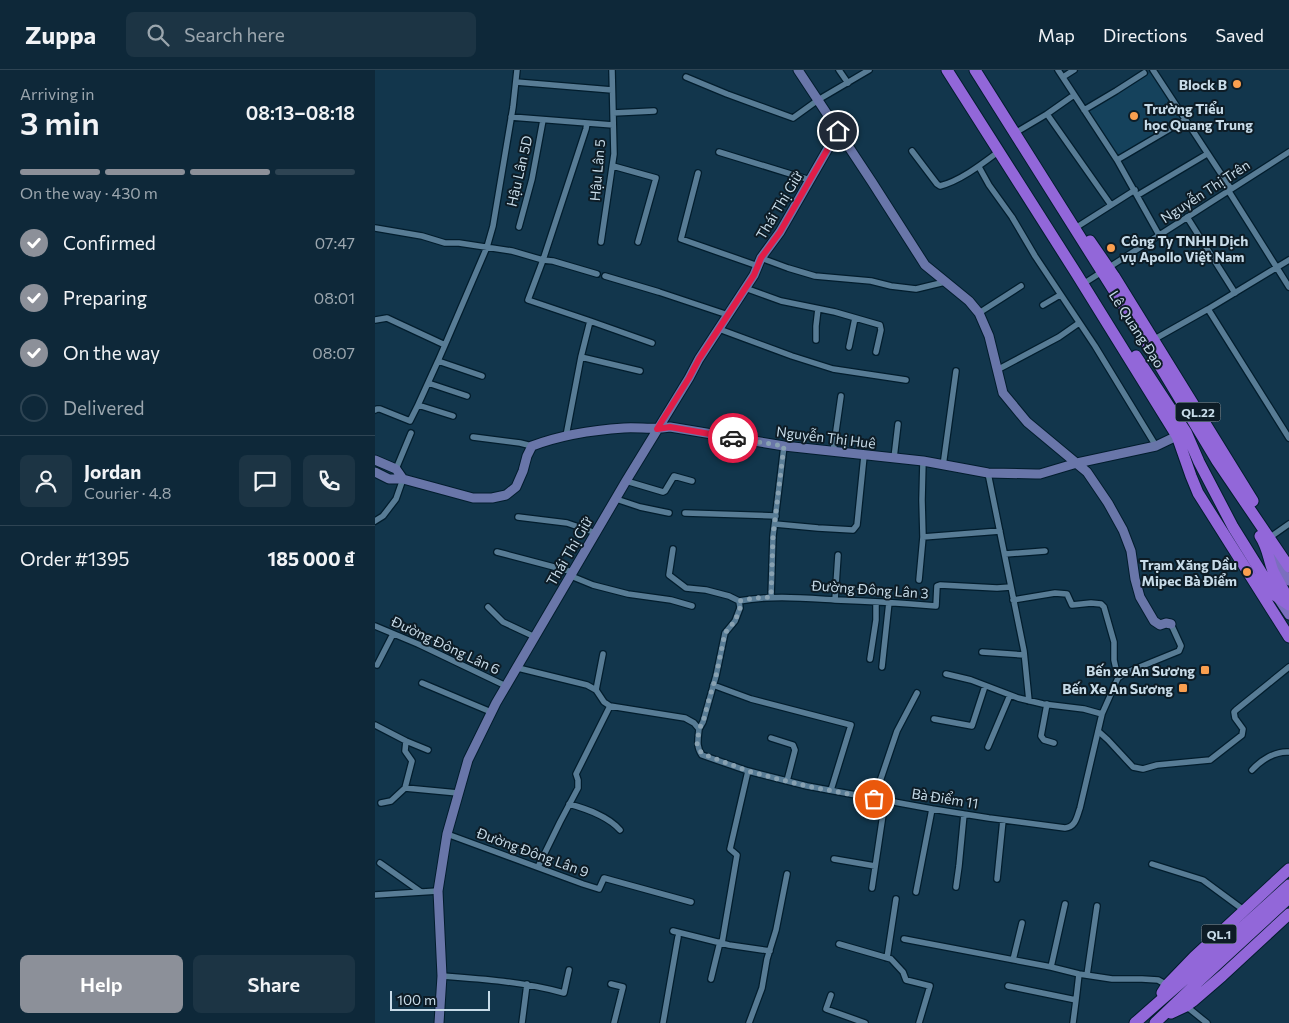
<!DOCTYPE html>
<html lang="en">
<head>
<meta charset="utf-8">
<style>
  :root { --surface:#0e2839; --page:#1c3444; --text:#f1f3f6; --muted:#9ba6ae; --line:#2e4453; --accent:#8c9099 }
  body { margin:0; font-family:Commissioner,sans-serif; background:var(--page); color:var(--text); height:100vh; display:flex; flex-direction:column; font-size:19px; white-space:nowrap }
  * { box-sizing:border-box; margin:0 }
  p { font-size:16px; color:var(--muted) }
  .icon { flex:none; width:28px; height:28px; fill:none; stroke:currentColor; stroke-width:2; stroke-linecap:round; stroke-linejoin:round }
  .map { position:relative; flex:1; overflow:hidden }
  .details { display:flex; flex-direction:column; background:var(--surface); width:375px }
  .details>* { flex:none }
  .scale { position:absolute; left:15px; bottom:12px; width:100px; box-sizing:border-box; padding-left:5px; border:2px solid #c7dbe8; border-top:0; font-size:14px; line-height:18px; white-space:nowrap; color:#c7dbe8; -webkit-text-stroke:4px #0d1c26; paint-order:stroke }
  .pin { position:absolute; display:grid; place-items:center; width:42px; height:42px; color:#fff; margin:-21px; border:2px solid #fff; border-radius:50%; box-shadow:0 1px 5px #0007 }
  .courier { position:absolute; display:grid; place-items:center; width:50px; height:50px; margin:-25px; border:4px solid #e11d48; border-radius:50%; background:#fff; color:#222; box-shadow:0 1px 6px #0007 }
  .overview em { font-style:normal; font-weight:600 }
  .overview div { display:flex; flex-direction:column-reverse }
  .overview { display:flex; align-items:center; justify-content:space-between; height:85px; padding:0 20px }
  h1 { font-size:32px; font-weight:600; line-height:38px }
  .bar { display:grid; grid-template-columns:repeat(4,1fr); gap:8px 5px; align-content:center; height:60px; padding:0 20px }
  .bar i { height:6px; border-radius:4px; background:var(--line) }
  .bar .selected { background:var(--accent) }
  .bar p { grid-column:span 4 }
  .line { display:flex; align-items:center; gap:12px; padding:0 20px; border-top:1px solid var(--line) }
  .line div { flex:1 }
  .round { display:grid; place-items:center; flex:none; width:52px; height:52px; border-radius:8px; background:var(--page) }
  ol { padding:0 20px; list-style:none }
  li { display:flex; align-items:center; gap:15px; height:55px }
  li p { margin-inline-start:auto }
  li .icon { padding:5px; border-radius:50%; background:var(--accent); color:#fff; stroke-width:4 }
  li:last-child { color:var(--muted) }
  li i { width:28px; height:28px; border:2px solid var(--line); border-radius:50% }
  .action { display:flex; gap:10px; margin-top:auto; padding:10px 20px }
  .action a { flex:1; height:58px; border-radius:8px; background:var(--accent); color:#fff; font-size:20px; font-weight:600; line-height:58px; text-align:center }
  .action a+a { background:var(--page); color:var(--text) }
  header { display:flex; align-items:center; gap:30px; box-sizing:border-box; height:70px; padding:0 25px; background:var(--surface); border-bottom:1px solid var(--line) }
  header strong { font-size:24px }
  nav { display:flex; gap:28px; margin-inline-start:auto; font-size:18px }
  .search { width:350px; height:45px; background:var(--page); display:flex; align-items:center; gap:12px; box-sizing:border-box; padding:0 18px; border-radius:8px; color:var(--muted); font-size:19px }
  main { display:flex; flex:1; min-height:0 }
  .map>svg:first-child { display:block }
  .built { fill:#15425c }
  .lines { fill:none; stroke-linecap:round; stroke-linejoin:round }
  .street-casing { stroke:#021d2d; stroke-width:8 }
  .secondary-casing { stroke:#021d2d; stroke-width:11 }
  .primary-casing { stroke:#021d2d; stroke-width:11 }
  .highway-casing { stroke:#021d2d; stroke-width:13 }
  .street { stroke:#587c95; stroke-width:5.5 }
  .secondary { stroke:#6976a9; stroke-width:9 }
  .primary { stroke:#7b6fbe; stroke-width:9 }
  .highway { stroke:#9267d9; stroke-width:11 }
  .done { stroke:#88a1b1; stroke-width:5; stroke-dasharray:0 9 }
  .route { stroke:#e11d48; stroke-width:6 }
  .poi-dot { fill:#fa9f4f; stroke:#0d1c26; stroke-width:2 }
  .labels { text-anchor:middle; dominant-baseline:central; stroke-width:4; stroke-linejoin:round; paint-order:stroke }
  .shield { fill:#0d1c26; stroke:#8fa2ae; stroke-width:1 }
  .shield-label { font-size:12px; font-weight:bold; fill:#c7dbe8 }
  .poi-label { font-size:14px; font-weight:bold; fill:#c7dbe8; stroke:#0d1c26; text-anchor:end }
  .street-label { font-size:14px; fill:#c7dbe8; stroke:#0d1c26 }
</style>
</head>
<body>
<header>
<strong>Zuppa</strong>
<div class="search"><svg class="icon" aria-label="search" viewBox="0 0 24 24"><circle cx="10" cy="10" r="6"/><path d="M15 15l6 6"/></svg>Search here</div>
<nav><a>Map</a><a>Directions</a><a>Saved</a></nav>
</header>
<main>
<section class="details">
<div class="overview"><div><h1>3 min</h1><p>Arriving in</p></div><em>08:13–08:18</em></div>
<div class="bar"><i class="selected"></i><i class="selected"></i><i class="selected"></i><i></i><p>On the way · 430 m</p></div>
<ol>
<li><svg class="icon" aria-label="check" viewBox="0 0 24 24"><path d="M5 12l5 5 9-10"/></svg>Confirmed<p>07:47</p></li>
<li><svg class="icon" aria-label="check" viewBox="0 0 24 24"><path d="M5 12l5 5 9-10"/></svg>Preparing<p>08:01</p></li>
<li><svg class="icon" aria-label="check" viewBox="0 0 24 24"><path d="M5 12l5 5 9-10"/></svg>On the way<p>08:07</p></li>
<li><i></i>Delivered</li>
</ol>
<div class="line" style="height:90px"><a class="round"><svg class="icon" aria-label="person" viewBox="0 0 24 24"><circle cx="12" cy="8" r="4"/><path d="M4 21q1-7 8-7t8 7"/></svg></a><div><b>Jordan</b><p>Courier · 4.8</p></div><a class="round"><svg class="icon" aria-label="chat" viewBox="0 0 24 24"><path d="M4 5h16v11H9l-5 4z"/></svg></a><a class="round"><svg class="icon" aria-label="phone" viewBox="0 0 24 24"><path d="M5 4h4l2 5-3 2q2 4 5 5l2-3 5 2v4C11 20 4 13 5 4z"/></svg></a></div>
<div class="line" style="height:65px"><div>Order #1395</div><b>185 000 ₫</b></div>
<div class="action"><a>Help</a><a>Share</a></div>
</section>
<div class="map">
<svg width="914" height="953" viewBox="0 0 914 953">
  <rect width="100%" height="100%" fill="#12364c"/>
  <path class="built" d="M776 2 806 50 742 89 713 41Z"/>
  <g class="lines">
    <g class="street-casing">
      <path id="street" d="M464 0 473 13
        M683 0 742 90
        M778 0 856 119
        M311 7 352 24 418 48 443 30 494 0
        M688 7 699 0
        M141 12 237 20
        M699 25 672 44 736 135
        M709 40 741 21 769 3
        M238 43 279 41
        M136 47 238 55
        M212 53 211 59 168 190 178 191 222 204
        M645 60 672 44
        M537 81 562 114 565 116C585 111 607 94 623 82
        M344 82 435 110
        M238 96 281 108 263 172
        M604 97 614 115 637 147 660 186 720 276 781 376
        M323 103 306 169 383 196
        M853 120 914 217
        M763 125 832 84
        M812 147 860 223
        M705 155 760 120
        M144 157 157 109 168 50
        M0 158 47 166 70 173H84L137 181 168 190 153 230 215 251 206 287 191 366
        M784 165 742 90 810 50
        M226 172 239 84 237 0
        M386 188 413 198 440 206 496 211 516 216 541 219 570 212
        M230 206 284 222 353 245
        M708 214 914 82
        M370 218 406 231 460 242 505 255 506 260 501 282
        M668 235 685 225
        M833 239 914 368
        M604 243 646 216
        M0 250 12 248 70 275 63 291 107 306
        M215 251 277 273
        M344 259 417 286 458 299 531 310
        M441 270V256L443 239
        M778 270 833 239 914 190
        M70 275 112 177 118 156 138 37 142 0
        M474 277 480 248
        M206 287 265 301
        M63 291 53 313 92 326
        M622 300 684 267 704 253
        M43 335 53 313
        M0 340 2 339H5L35 351 43 335 78 346
        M98 367 145 373 157 376
        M458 382 466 326
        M519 388 523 354
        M568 396 581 301
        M21 399 36 363
        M613 403 649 581 654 631
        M251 411 288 422 290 421 299 406 317 411
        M241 429 265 437 294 443
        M310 443 401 446
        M143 447 192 453 221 463
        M0 451 8 446 21 429 28 409
        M400 454 443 458 478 460 482 455 489 386
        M548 467 547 430 548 391
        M894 468 914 454
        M298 479 294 505 311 518 331 520 354 526 364 531 365 538 360 551 350 563 341 606 328 652 324 659
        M122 482 130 484 198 502
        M630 484 670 481
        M196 506 218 515 253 524 296 530 317 536
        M544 510 548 467 625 461
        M396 527 398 466 409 376
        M460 530 463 485
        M638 530 680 523 692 524 697 535 716 533 726 534 729 537 739 572V590L743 608
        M364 531C396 525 428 528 460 530 494 531 527 533 561 536L562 516 565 515 622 518 636 517
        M113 537 128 552 160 567
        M0 556 43 574 131 616
        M607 582 649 585
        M495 589 501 550V532
        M2 595 18 564
        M507 597 514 532
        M143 598 212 615 221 620 229 632 235 636 310 648 319 653 324 659C323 669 321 677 327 685L373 701 432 716 557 739 614 748 690 758C701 757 702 746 705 738L727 644 743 608 750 603 804 581 806 576 796 554
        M571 604 596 610 643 628 668 634 709 639 727 644
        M47 613 116 642
        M338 615 376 629 476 655 456 720
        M221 620 228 584
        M672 634 666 666 669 670 679 673
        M559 649 597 656 610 616
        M0 655 31 671 53 680
        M723 661 733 670 758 697 768 699 782 695 835 690 867 665 868 659 860 648 859 642 861 640 914 597
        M396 668 418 675 420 680 412 711
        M31 671 30 681 37 691 30 718 83 723
        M613 677 635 625
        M877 700C886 690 900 681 914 682
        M499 729 522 661 542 623
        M6 733 16 731 30 718
        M194 734C212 739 233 746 245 760
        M72 764 208 814 224 819 229 808 316 832
        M459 789 500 796
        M5 793 46 822
        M777 794 828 810 870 841
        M163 797 185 752 203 718V710L201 704 235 636
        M622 809 628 750
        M581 817 584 796 589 744
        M497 818 510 731
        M541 822 557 739
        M0 825 63 821
        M298 861 354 875 395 881
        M529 869 676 897 704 904 737 909H767L783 910 792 915
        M347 873 362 785 355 779 373 701
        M464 874 516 889 528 902 531 910 555 916 544 953
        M512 888 521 829
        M638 890 647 853
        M676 897 690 834
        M712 905 722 836
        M67 906C108 909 149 912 189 923L194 900
        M336 909 345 872
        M236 914 248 917 239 953
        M633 916 701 930 704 904
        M456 925 451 939 490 953
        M811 936 832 953
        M147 953 152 914
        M288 953 303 867
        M374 953 387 918 392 889 401 860 412 804
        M698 953 701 930"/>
    </g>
    <g class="secondary-casing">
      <path id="secondary" d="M423 0 497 112 550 195 594 231 604 243 614 266 628 323 652 352 712 402 733 433 748 460 756 481 760 509 765 527 779 551 785 555 791 553 796 554
        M0 390 21 399 28 409
        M0 402 14 409H28L98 428H117L131 425 141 417 148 401 152 386 157 376C186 365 218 360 249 358 264 357 279 360 295 357L409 376 548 391 613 403 661 404H665L702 393 781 376 806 364
        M64 953 67 906 63 821 72 764 93 690 121 633 251 411 314 308 324 289 379 205 386 188 405 162 463 61"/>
    </g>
    <g class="primary-casing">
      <path id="primary" d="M894 480 914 511
        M904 530 914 545"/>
    </g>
    <g class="highway-casing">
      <path id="highway" d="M572 0 701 203 802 366 816 406 823 423 914 567
        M600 0 758 251 842 391 914 497
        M715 171 739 206 878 431
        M761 286 811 362 824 392 858 457 901 526 914 535
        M885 466C893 478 893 488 898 501 903 511 909 521 914 530
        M787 923 792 915 819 887 914 799
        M796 943 811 936 818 931 847 906 914 844
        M760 953 818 902 914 815
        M780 953 825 910 914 828"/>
    </g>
    <use href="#street" class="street"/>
    <use href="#secondary" class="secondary"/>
    <use href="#primary" class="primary"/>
    <use href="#highway" class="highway"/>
  </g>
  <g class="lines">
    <path class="done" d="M358 368 409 376 398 466 396 527 380 528 364 531 365 538 360 551 350 563 341 606 333 633 328 652 324 659 322 675 324 680 328 684 373 701 399 708 432 716 499 729"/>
    <path class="route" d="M358 368 295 357 282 359 314 308 324 289 379 205 386 188 405 162 463 61"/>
  </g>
  <g class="poi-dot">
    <circle cx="862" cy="14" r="5"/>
    <circle cx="759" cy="46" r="5"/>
    <circle cx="736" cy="178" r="5"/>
    <circle cx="872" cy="502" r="5"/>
    <rect x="825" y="595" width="10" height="10" rx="2.5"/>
    <rect x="803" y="613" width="10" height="10" rx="2.5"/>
  </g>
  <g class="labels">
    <g class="shield">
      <rect x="800.5" y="332.5" width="45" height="19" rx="4"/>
      <rect x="826.5" y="854.5" width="35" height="19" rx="4"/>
    </g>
    <g class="shield-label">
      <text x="823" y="342">QL.22</text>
      <text x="844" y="864">QL.1</text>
    </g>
    <g class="poi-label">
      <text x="852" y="14">Block B</text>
      <text x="769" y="38" text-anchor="start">Trường Tiểu<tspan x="769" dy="16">học Quang Trung</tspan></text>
      <text x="746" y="170" text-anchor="start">Công Ty TNHH Dịch<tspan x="746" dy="16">vụ Apollo Việt Nam</tspan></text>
      <text x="862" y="494">Trạm Xăng Dầu<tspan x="862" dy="16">Mipec Bà Điểm</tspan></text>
      <text x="820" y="600">Bến xe An Sương</text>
      <text x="798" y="618">Bến Xe An Sương</text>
    </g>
    <g class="street-label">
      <text transform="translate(222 100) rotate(-85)">Hậu Lân 5</text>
      <text transform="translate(144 101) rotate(-77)">Hậu Lân 5D</text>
      <text transform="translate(830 121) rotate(-33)">Nguyễn Thị Trên</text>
      <text transform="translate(404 135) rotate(-59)">Thái Thị Giữ</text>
      <text transform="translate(762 259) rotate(57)">Lê Quang Đạo</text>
      <text transform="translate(451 367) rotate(7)">Nguyễn Thị Huê</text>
      <text transform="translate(194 481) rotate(-60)">Thái Thị Giữ</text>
      <text transform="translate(495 519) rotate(4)">Đường Đông Lân 3</text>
      <text transform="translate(71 575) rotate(25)">Đường Đông Lân 6</text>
      <text transform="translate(570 728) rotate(9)">Bà Điểm 11</text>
      <text transform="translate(158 782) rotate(20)">Đường Đông Lân 9</text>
    </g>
  </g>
</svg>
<div class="scale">100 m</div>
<div class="pin" style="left:499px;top:729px;background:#ea580c"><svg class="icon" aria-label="bag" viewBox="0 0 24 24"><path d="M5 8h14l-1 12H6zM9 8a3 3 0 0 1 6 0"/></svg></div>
<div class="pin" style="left:463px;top:61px;background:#1f2937"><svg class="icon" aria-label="home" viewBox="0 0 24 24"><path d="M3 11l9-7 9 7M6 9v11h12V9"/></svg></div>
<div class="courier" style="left:358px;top:368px"><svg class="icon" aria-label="car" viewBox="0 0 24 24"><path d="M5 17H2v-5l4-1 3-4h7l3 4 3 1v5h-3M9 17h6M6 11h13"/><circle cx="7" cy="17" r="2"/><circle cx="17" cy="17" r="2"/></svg></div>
</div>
</main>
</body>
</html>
